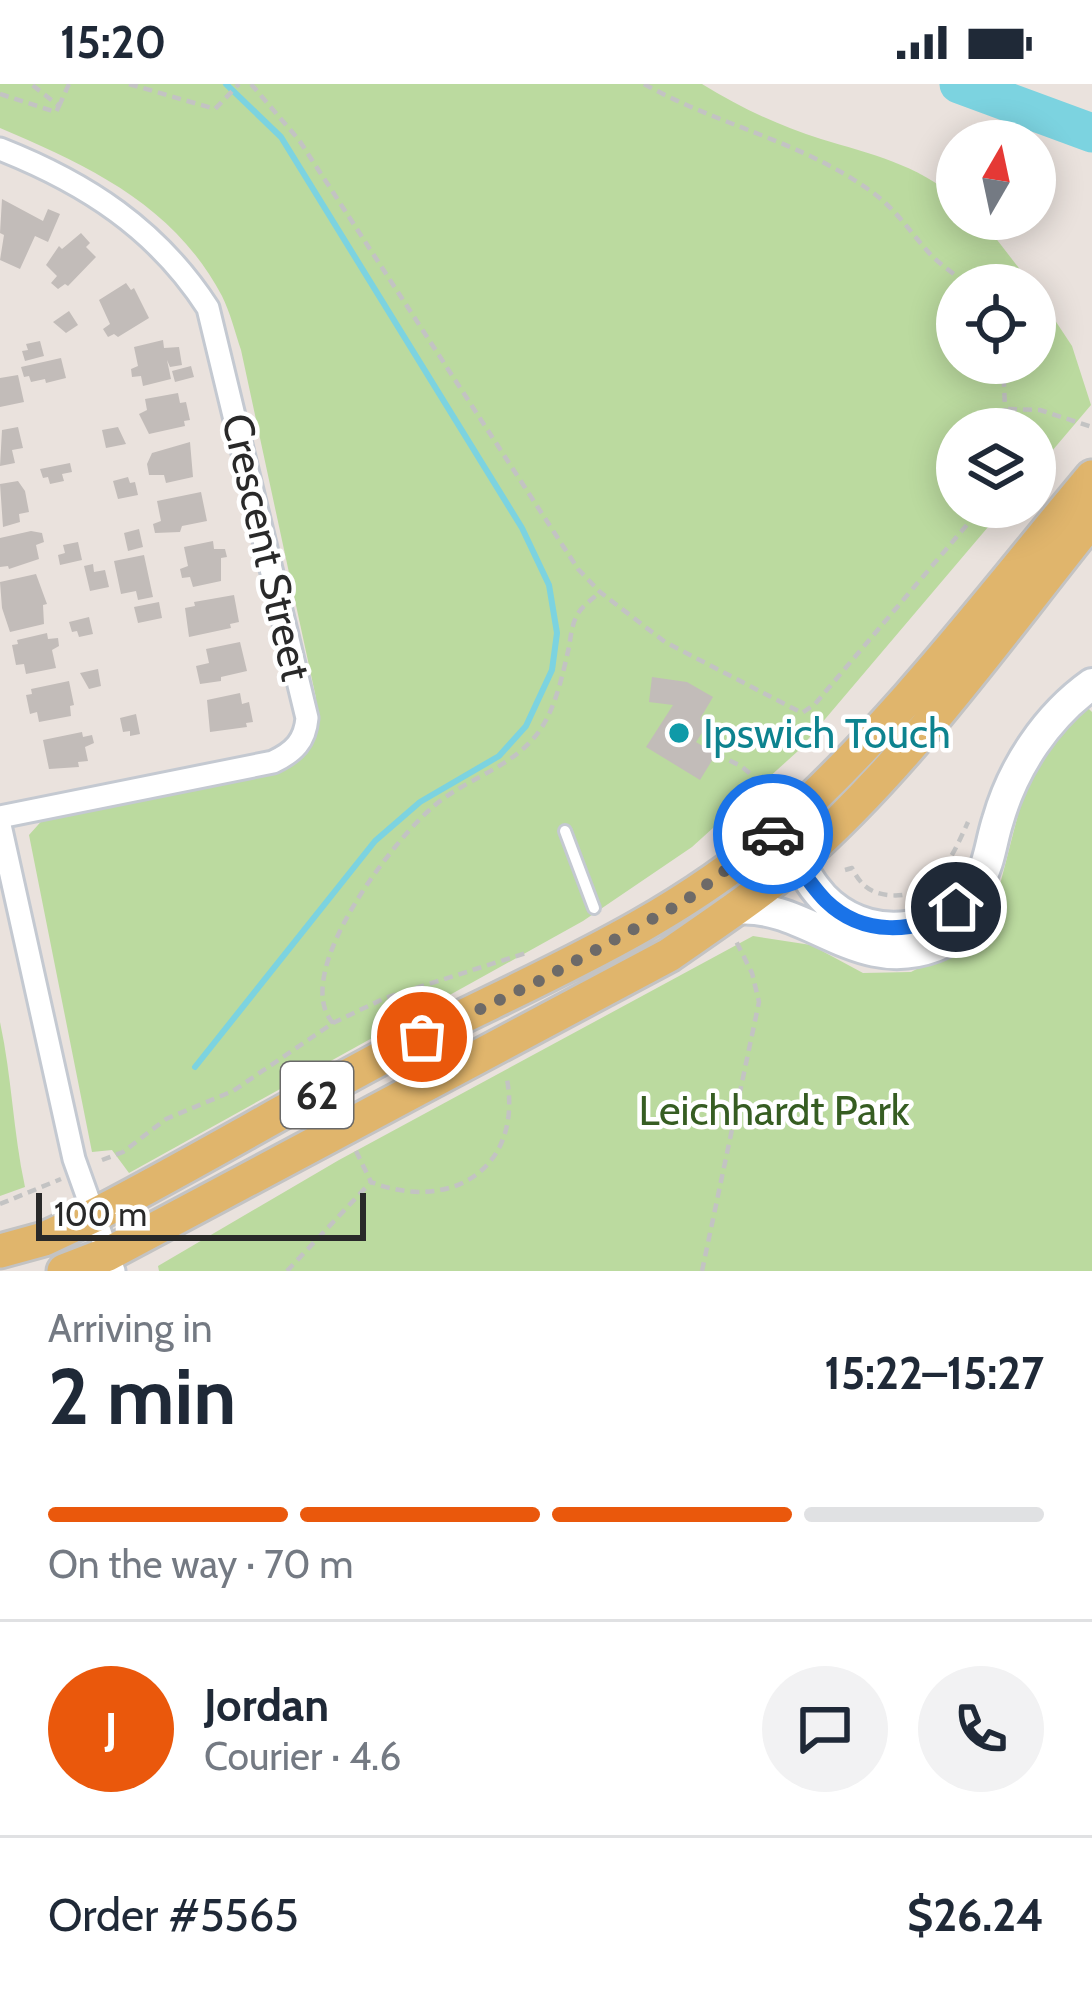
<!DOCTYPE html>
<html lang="en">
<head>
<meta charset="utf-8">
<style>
  :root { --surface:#fff; --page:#f2f2f3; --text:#1f2937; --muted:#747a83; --line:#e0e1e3; --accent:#ea580c }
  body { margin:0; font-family:Cabin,sans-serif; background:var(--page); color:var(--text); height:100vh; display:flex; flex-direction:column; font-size:45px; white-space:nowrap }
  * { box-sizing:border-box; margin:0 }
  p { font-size:39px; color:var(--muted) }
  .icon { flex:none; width:66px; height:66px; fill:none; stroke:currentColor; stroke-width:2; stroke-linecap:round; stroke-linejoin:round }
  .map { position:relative; height:1187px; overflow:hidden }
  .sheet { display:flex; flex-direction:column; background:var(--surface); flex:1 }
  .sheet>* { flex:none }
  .needle { width:78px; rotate:9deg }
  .buttons { position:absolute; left:936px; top:36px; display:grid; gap:24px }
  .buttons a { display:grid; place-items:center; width:120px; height:120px; border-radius:50%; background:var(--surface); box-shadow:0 6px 30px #0003; font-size:60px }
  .scale { position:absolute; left:36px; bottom:30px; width:330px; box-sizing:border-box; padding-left:12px; border:6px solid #292929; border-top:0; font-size:33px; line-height:42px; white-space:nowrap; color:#292929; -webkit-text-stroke:9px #fff; paint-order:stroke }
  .pin { position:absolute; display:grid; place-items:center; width:102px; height:102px; color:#fff; margin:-51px; border:6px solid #fff; border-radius:50%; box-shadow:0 3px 12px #0007 }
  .courier { position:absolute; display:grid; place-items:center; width:120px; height:120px; margin:-60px; border:9px solid #1a73e8; border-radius:50%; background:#fff; color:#222; box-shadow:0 3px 15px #0007 }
  .overview em { font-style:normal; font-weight:800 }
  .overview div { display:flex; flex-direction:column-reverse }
  .overview { display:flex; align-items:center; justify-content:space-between; height:204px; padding:0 48px }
  h1 { font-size:78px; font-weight:800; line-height:90px }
  .bar { display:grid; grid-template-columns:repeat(4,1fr); gap:18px 12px; align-content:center; height:144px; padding:0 48px }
  .bar i { height:15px; border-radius:9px; background:var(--line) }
  .bar .current { background:var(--accent) }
  .bar p { grid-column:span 4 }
  .line { display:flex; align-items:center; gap:30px; padding:0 48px; border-top:3px solid var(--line) }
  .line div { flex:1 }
  .round { display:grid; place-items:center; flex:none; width:126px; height:126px; border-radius:63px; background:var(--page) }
  .status { display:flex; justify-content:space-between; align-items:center; height:84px; padding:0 60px; background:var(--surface); direction:ltr }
  .status svg { height:33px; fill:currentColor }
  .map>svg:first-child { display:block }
  .green { fill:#bbda9f }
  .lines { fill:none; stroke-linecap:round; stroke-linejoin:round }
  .stream { stroke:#7cd3e0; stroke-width:6 }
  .river { stroke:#7cd3e0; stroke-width:39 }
  .building { fill:#c2bcb9 }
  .lane-casing { stroke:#c4c9d1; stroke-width:16 }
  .street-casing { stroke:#c4c9d1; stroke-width:27 }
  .secondary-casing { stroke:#c4c9d1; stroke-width:36 }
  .primary-casing { stroke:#c3c3c3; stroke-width:39 }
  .path { stroke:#c3c3c3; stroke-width:4.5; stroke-dasharray:9 6; stroke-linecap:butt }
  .lane { stroke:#fff; stroke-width:10 }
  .street { stroke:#fff; stroke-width:21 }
  .secondary { stroke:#fff; stroke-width:30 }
  .primary { stroke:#e0b56c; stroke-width:33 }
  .done { stroke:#6d6a68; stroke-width:12; stroke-dasharray:0 21.6 }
  .route { stroke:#1a73e8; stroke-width:15 }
  .culture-dot { fill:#0f9aa8; stroke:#fff; stroke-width:4.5 }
  .labels { text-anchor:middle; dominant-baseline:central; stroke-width:9; stroke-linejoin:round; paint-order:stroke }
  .shield { fill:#fff; stroke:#696969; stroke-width:3 }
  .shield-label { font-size:39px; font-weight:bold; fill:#292929 }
  .street-label { font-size:42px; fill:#292929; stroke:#fff }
  .culture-label { font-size:42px; fill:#0d838f; stroke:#fff; text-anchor:start }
  .park-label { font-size:42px; fill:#365d22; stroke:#fff }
</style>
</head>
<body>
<div class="status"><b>15:20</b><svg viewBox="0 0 49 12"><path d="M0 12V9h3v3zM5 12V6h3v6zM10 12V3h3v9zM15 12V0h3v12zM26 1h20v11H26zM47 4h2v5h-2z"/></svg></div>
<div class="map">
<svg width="1092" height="1187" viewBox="0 0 1092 1187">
  <rect width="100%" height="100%" fill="#eae2dd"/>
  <path class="green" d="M0 0H702C739 23 779 42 821 55 870 70 917 80 957 115V135H980L984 139 1032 201H957V279H1035V206L1072 262 1091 321 1035 387V345H957V423H1005L798 667 692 763 583 837 129 1089 112 1066 92 1068 29 751 46 732 277 681 312 639 316 614 241 266C235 248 230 228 222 212 174 121 89 82 0 44Z
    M1088 624 1092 628V1187H159L158 1182 339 1076 753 852 811 861 863 889 911 888 955 865 980 845 995 820 1024 707 1054 658Z
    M0 938C12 994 13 1047 25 1103L0 1112Z"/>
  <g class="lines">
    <path class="stream" d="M195 983 375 757 420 718 499 672 526 642 552 586 557 549 549 501 522 444 281 53 226 0"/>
    <path class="river" d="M959 0 1092 49"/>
  </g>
  <path class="building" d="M2 115 43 137 48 125 60 130 48 158 35 152 20 185 0 176 4 151 0 149Z
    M81 149 90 159 86 163 96 173 68 202 65 200 58 205 51 199 57 192 46 181 59 162 62 165Z
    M126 199 131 206 134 204 149 234 118 253 114 250 108 253 103 245 110 240 99 216Z
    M69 227 78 241 66 249 53 238Z
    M163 256 164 264 179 263 182 281 170 283 167 276 171 295 143 302 141 292 132 293 131 285 138 282 134 263Z
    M40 257 44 272 25 277 22 267 28 266 26 260Z
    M61 274 66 294 46 299 45 295 31 298 29 292 24 293 21 283Z
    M191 282 194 293 175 298 172 287Z
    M18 291 24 318 0 323V294Z
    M178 309 180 319 186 318 190 336 184 337 185 342 149 350 139 330 147 326 145 315Z
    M18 343 23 364 12 366 15 379 0 382 2 346Z
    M118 343 126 360 106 364 102 346Z
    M190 358 193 393 166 399 164 391H149L147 380 152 369Z
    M70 379 72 388 62 390 64 397 50 400 48 393 43 394 40 385Z
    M128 393 130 399 135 398 138 411 118 415 113 397Z
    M18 397 25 407 29 428 19 430 20 438 3 443 0 400Z
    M201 408 207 437 182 442 180 448 155 449 153 440 161 437 157 417Z
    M139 445 143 463 128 467 124 449Z
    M31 447 42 449 44 458 36 461 39 475 9 485 8 482 0 483V454Z
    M213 457 214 465H225L227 473 221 474V497L193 503 190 493 182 494 180 485 188 482 184 463Z
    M78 458 82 476 60 481 58 471 65 469 63 461Z
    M144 471 153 513 138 516 136 507 121 510 114 477Z
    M93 480 94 488 105 486 109 503 90 507 84 482Z
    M36 490 47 520 43 521 44 540 10 548 2 524 0 498Z
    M234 511 239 538 230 540 231 544 189 553 185 524 195 522 194 518Z
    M159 518 162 534 138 539 134 523Z
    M89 533 93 550 79 553 77 547 72 548 69 538Z
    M47 549 48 555 58 554 59 562 52 566 56 584 26 590 24 580 16 581 12 561 18 560 17 556Z
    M240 558 247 587 221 593V597L200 600 196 582 209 579 206 565Z
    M98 585 101 602 89 605 80 589Z
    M652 593 687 598 713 613 700 635 708 640 696 658 716 670 700 696 646 663 673 621 649 618Z
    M69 597 74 621 70 622 71 632 39 638 37 628 30 630 26 611 32 610 31 605Z
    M240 609 242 620 249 618 253 638 246 639 247 643 210 648 207 616Z
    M136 630 140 650 130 652V647L123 648 120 634Z
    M82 648 83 653 92 651 94 659 85 663 88 677 78 678 79 683 49 685 43 656Z"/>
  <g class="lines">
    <g class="lane-casing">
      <path id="lane" d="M565 747 594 824"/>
    </g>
    <g class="street-casing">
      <path id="street" d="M0 65C86 99 157 145 208 224L307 634C305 657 294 668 273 678L0 733
        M0 741 74 1075 114 1187"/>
    </g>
    <g class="secondary-casing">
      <path id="secondary" d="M797 776C807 792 816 809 831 821 876 859 946 848 978 798 990 779 991 757 998 736 1013 683 1047 632 1092 600
        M735 825C807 818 856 892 935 862 962 852 975 833 982 807"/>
    </g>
    <g class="primary-casing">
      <path id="primary" d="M0 1167 44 1155 95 1131C205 1074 312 1009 423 952 545 891 673 838 777 747 895 642 991 514 1092 393
        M64 1187 108 1170 669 871C712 841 756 812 796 778 909 679 998 552 1092 435"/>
    </g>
    <path class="path" d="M129 0 215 25 239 0
      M251 0 299 56 578 485 600 508 665 558 802 629 815 620 982 423
      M644 0C719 42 806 58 876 111 899 129 913 152 932 172 943 183 956 191 968 201
      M0 10 56 28 59 22 31 0
      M59 22 69 0
      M1003 279 1006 345
      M1008 325 1040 326 1092 343
      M716 670 741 682 775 710
      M845 786 852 784C860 800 869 809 888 811 934 816 952 773 968 738
      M333 939C289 890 394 755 434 722 464 696 505 686 532 656 554 633 562 593 569 563 571 551 572 538 579 528 584 521 592 515 599 509
      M356 1067 371 1098C450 1129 523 1085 507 995
      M102 1076 123 1068 166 1035 233 1007 333 939 385 914 529 868
      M0 1120 61 1095
      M287 1187 371 1098
      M702 1187 759 918 752 889 736 857"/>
    <use href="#lane" class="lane"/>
    <use href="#street" class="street"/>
    <use href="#secondary" class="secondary"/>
    <use href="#primary" class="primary"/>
  </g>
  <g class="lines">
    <path class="done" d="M422 953 541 896 685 817 773 750"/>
    <path class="route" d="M773 750 776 748C792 770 806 797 826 817 862 852 916 851 956 823"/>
  </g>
  <circle class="culture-dot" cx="679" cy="649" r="12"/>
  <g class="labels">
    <rect class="shield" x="281" y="978" width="72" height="66" rx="9"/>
    <g class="shield-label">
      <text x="317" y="1011">62</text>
    </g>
    <g class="street-label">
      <text transform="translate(267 463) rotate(77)">Crescent Street</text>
    </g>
    <g class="culture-label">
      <text x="703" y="649">Ipswich Touch</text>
    </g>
    <g class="park-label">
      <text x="774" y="1026">Leichhardt Park</text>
    </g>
  </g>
</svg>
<div class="buttons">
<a><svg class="needle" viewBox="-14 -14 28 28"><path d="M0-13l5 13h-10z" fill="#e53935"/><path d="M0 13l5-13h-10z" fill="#747a83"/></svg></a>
<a><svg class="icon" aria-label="locate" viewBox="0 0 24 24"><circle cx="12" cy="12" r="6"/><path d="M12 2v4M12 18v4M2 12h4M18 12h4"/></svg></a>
<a><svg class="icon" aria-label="layers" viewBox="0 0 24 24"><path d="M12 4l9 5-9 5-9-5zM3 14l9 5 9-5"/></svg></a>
</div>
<div class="scale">100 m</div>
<div class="pin" style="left:422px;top:953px;background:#ea580c"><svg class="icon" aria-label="bag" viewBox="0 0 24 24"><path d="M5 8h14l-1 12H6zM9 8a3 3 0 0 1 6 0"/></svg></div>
<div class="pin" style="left:956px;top:823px;background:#1f2937"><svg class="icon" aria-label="home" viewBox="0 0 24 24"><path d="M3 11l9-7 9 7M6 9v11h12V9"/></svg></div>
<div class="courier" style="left:773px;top:750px"><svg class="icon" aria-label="car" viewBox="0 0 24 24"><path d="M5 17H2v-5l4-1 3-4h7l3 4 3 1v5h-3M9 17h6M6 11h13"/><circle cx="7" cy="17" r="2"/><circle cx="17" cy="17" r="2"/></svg></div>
</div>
<section class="sheet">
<div class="overview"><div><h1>2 min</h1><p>Arriving in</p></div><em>15:22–15:27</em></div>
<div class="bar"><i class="current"></i><i class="current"></i><i class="current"></i><i></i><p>On the way · 70 m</p></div>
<div class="line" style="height:216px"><b class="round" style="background:var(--accent);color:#fff">J</b><div><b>Jordan</b><p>Courier · 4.6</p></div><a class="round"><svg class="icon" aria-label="chat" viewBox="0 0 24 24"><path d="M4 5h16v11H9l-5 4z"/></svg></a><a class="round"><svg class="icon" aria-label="phone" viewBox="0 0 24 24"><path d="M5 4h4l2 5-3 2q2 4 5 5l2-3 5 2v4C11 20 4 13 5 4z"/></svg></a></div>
<div class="line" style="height:156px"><div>Order #5565</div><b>$26.24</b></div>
</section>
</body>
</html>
